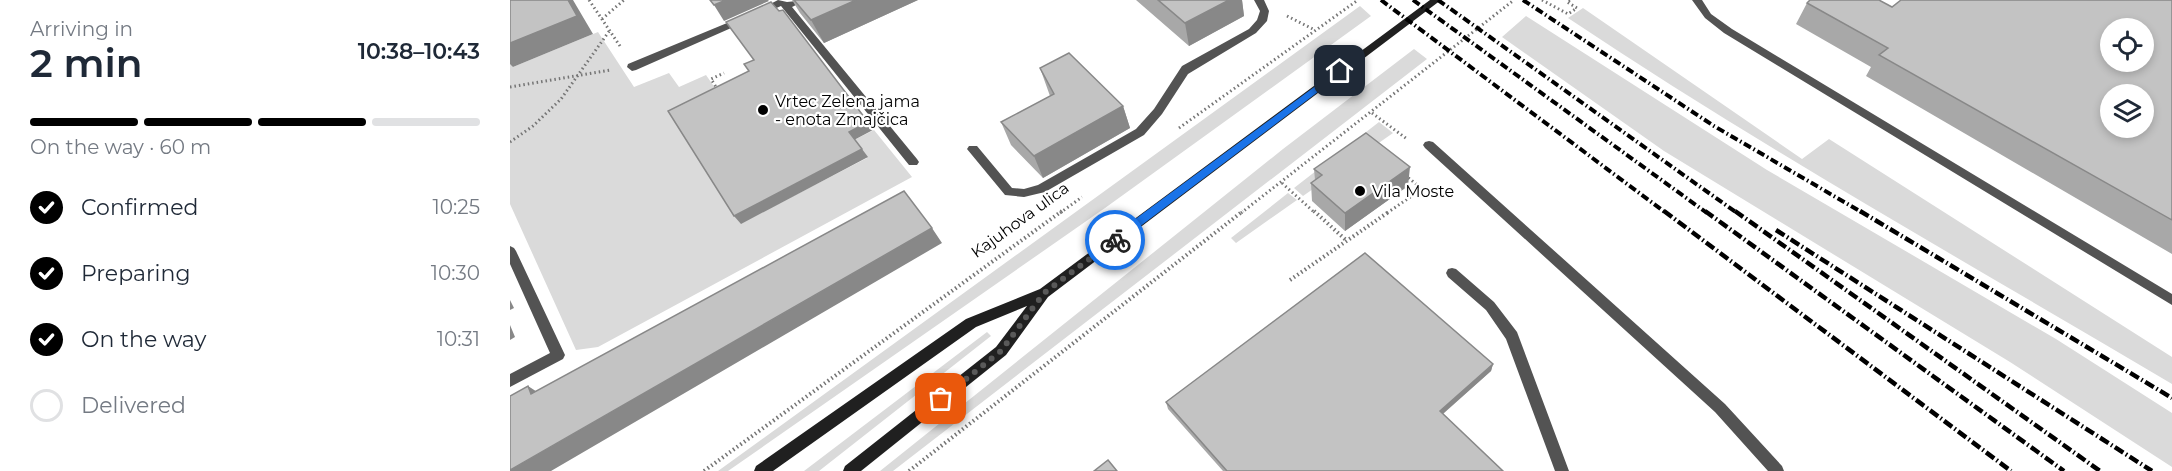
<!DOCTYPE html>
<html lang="en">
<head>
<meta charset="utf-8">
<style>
  :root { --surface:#fff; --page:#f2f2f3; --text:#1f2937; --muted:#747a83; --line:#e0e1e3; --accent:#000 }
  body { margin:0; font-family:Montserrat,sans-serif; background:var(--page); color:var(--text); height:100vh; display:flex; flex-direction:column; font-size:22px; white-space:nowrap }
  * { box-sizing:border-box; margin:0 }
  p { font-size:20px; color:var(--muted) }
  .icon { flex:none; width:33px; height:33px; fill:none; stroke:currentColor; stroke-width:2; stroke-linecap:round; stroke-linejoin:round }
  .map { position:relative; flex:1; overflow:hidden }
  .side { display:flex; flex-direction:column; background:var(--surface); width:510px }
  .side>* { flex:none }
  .controls { position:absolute; left:1590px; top:18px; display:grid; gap:12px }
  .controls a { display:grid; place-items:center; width:54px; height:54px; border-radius:50%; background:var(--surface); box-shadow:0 3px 9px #0003; font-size:30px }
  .pin { position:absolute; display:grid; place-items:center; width:51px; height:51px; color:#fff; margin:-26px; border-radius:12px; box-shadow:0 3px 9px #0006 }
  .courier { position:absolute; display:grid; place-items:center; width:60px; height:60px; margin:-30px; border:4px solid #1a73e8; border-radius:50%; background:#fff; color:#222; box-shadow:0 2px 8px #0007 }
  .headline em { font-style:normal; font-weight:600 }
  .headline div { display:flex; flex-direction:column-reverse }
  .headline { display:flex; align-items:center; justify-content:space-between; height:102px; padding:0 30px }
  h1 { font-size:39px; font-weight:600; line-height:45px }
  .bar { display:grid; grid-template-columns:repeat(4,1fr); gap:9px 6px; align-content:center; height:72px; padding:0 30px }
  .bar i { height:8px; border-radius:4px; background:var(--line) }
  .bar .current { background:var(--accent) }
  .bar p { grid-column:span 4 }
  ol { padding:0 30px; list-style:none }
  li { display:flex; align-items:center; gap:18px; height:66px }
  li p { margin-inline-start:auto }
  li .icon { padding:6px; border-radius:50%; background:var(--accent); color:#fff; stroke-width:4 }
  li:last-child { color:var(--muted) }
  li i { width:33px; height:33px; border:3px solid var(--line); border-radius:50% }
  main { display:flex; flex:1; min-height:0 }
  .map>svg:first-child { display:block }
  .green { fill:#dadada }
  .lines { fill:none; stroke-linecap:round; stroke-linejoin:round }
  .path-far1 { stroke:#757575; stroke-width:3; stroke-dasharray:1.5 3; stroke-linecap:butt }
  .path { stroke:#757575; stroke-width:4; stroke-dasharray:1.5 3; stroke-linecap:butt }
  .lane { fill:#535353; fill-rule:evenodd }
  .secondary { fill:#202020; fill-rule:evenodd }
  .rail-far1 { stroke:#000; stroke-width:4; stroke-dasharray:8 3 1.5 3; stroke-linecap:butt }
  .rail { stroke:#000; stroke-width:4.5; stroke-dasharray:10 3 1.5 3; stroke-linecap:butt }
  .wall { fill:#a8a8a8 }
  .shaded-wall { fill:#888 }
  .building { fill:#c3c3c3; stroke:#888; stroke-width:1.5; fill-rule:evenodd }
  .route { fill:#1a73e8 }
  .done { stroke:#595959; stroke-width:6; stroke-dasharray:0 10.8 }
  .poi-dot { fill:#000; stroke:#fff; stroke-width:2 }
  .labels { text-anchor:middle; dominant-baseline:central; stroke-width:4.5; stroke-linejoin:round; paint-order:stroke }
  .poi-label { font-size:16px; fill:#000; stroke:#fff; text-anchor:start }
  .street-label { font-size:16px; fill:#000; stroke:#fff }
</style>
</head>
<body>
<main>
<section class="side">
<div class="headline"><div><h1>2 min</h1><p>Arriving in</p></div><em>10:38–10:43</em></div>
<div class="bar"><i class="current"></i><i class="current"></i><i class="current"></i><i></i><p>On the way · 60 m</p></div>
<ol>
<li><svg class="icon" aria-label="check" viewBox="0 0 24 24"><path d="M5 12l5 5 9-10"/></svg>Confirmed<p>10:25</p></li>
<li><svg class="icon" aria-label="check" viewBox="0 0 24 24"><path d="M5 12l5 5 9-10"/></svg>Preparing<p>10:30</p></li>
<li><svg class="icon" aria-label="check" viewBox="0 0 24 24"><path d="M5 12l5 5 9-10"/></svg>On the way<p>10:31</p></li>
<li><i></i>Delivered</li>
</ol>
</section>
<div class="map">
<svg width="1662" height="471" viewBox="0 0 1662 471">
  <rect width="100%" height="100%" fill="#fff"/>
  <path class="green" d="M850 6 861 16 595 208 218 471H208Z
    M1073 8 1292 159 1319 139 1662 357V384C1460 264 1254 149 1058 18Z
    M1016 16 1257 170 1546 339 1662 413V467L1500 362 1154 151 992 37Z
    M88 32 124 87 159 73 169 87 196 75 212 98 231 223 357 158 344 140 364 130 402 177 88 347 66 350 0 204V62L3 67Z
    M904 49 917 59 383 471H370L773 149Z
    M869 122 883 133 793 196 784 188Z
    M778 193 787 200 726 243 721 238Z
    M477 332 481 336 309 471H294Z"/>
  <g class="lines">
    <path class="path-far1" d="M79 0 110 46
      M1032 0 1058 14 1067 8 1057 2 1060 0
      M777 16 805 30
      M92 19 114 0
      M0 87 100 70
      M208 90 201 79 214 73
      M862 113 897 139
      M669 128 848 0
      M0 142 23 126 51 99 100 30
      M772 183 805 213
      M550 213 572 197
      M731 213 1004 0
      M877 213 912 189 895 175"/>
    <path class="path" d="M804 211 837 241
      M780 280 880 211
      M194 471 552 211
      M399 471 733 211"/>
    <path class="lane" d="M268 0 277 2 296 0 282 7 407 159 409 162 407 165H399L271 6 250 15 245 12Z
      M744 0H754L759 11 757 21 746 33 678 74 652 114 634 135 535 192 514 197 495 195 457 149 459 146H467L502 188 514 189 528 185 626 129 644 109 672 66 739 29 747 20 750 11Z
      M1182 0H1192L1201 14 1222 29 1662 294V305L1214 33 1195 18Z
      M234 16 237 17V21L126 70 122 71 117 67 118 64Z
      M919 141 923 142 1215 404 1272 466 1274 471H1258L1205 412 915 148 913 145 915 142Z
      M0 246 4 248 6 251 55 355 53 359 0 387V374L40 353 0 264Z
      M942 268 946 269 984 302 1007 332 1059 471H1045L996 339 976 310 938 277 936 273 938 269Z"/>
    <path class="secondary" d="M920 0H931L538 297 496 355 351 471H333L335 466 486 347 517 306 466 327 263 471H244L246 466 456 319 530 289Z"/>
    <path class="rail-far1" d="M871 0 1156 213
      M903 0 1197 213
      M928 0 1227 213
      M1013 0 1204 126 1353 213"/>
    <path class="rail" d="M1154 211 1501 471
      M1195 211 1554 471
      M1225 211 1590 471
      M1350 211 1662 398
      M1266 230 1642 471"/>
  </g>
  <path class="wall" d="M282 0H408L314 43 290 13Z
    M626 0H732L734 16 679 46Z
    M1662 0V254L1356 76 1361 67 1286 24 1297 3 1382 7Z
    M530 68 613 106 620 128 533 178 501 145 491 122 540 96Z
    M804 169 898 186 835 231 802 201 801 183 805 180Z
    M983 364 981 371 933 414 993 471H713L658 409 656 402Z"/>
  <path class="shaded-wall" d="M58 0H63L83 34 3 67 0 64V43Z
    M216 0H258L259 1 214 21 204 5Z
    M346 0H408L314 43 301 20Z
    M719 0H732L734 16 679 46 675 23Z
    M613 106 620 128 533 178 524 156Z
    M358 122 363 130 344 140 339 132Z
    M352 149 358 157 231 224 224 216Z
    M900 167 898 186 835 231V213Z
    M422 228 432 243 41 471H0V470Z
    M0 300 4 308 0 310Z
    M0 325 5 337 0 340Z
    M983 364 981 371 928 418 930 411Z
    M18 386 38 399 21 394Z"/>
  <path class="building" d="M0 0H58L67 16 0 43Z
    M200 0H216L204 5Z
    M284 0H346L301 20Z
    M648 0H719L675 23Z
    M1300 0H1369L1382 7 1391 0H1662V220L1369 55 1378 48 1297 3ZM1600 28H1634V62H1600ZM1600 94H1634V128H1600Z
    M261 2 269 11 273 10 358 122 339 132 352 149 224 216 158 111 239 71 234 64 244 60 216 22Z
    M559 53 613 106 524 156 491 122 544 94 530 68Z
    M856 133 900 167 835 213 801 183 812 175 804 169Z
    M394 191 422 228 0 470V396L18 386 21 394Z
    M855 253 983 364 930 411 993 471H717L656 402Z
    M598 460 607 471H584Z"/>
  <path class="route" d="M830 68 833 69V73L608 243H601V237Z"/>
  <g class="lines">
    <path class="done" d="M431 399 491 351 534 293 605 240"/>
  </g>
  <g class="poi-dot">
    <circle cx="253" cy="110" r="6"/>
    <circle cx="850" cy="191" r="6"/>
  </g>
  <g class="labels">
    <g class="poi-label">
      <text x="265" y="101">Vrtec Zelena jama<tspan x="265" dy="18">- enota Zmajčica</tspan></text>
      <text x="862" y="191">Vila Moste</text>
    </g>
    <g class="street-label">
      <text transform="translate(510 220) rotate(-36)">Kajuhova ulica</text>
    </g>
  </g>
</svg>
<div class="controls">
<a><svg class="icon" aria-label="locate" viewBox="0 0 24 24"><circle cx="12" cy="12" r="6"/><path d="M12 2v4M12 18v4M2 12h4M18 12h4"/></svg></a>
<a><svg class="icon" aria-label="layers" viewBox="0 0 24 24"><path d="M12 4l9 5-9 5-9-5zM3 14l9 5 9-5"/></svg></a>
</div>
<div class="pin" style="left:431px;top:399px;background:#ea580c"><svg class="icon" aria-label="bag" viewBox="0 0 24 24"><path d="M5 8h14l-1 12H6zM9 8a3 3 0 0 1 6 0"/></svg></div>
<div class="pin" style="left:830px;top:71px;background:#1f2937"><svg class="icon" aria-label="home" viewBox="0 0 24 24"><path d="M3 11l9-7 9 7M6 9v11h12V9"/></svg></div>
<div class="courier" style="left:605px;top:240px"><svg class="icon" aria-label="bike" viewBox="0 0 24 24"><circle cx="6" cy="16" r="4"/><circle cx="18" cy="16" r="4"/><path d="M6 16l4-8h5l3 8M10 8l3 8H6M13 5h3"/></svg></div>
</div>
</main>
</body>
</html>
